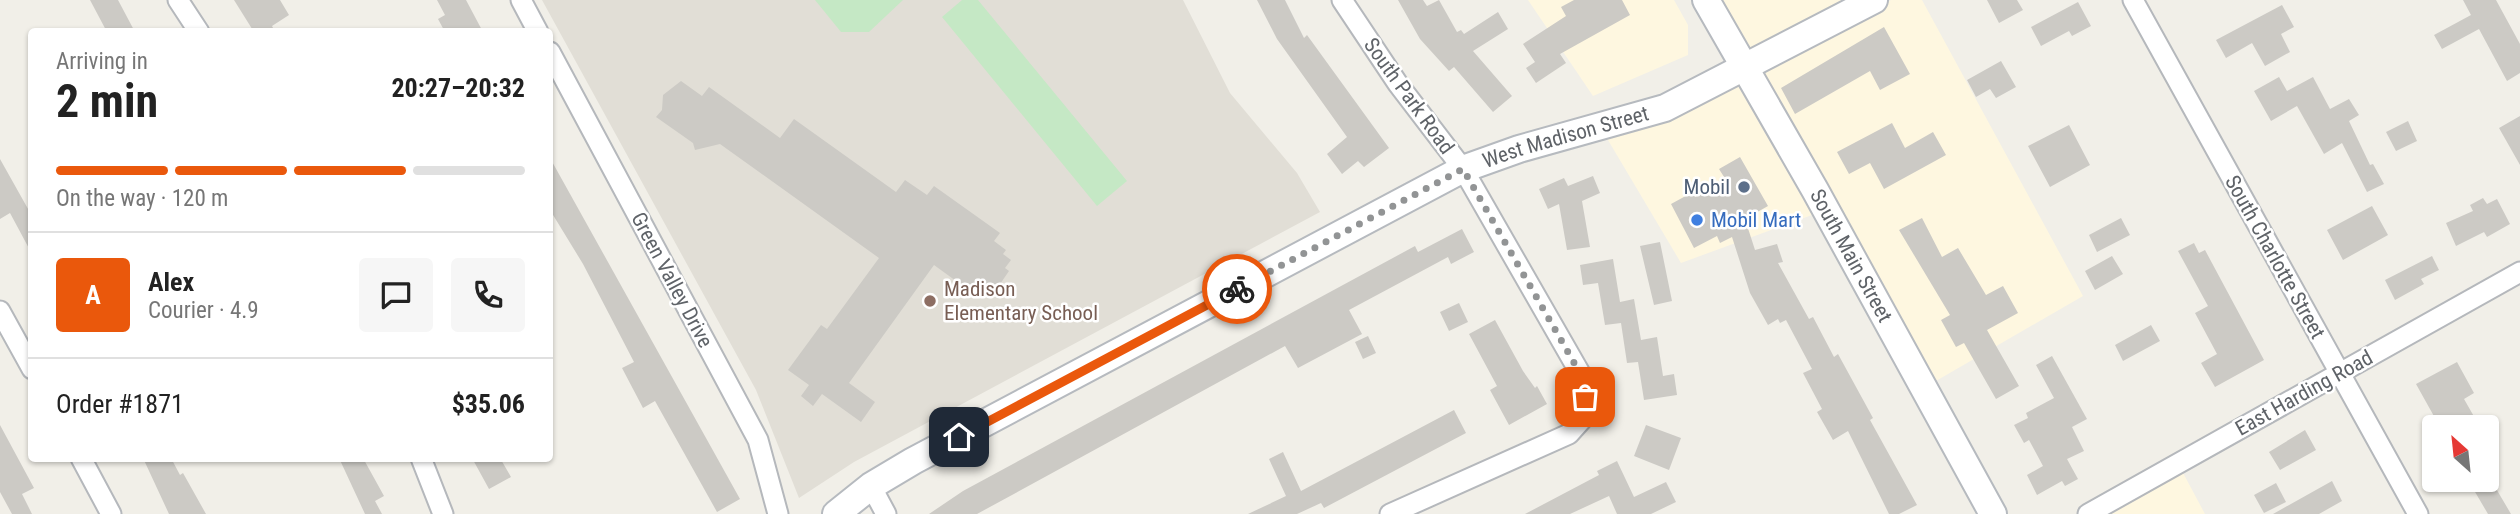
<!DOCTYPE html>
<html lang="en">
<head>
<meta charset="utf-8">
<style>
  :root { --surface:#fff; --page:#f6f6f6; --text:#222; --muted:#767676; --line:#e0e0e0; --accent:#ea580c }
  body { margin:0; font-family:"Roboto Condensed",sans-serif; background:var(--page); color:var(--text); height:100vh; display:flex; flex-direction:column; font-size:26px; white-space:nowrap }
  * { box-sizing:border-box; margin:0 }
  p { font-size:23px; color:var(--muted) }
  .icon { flex:none; width:38px; height:38px; fill:none; stroke:currentColor; stroke-width:2; stroke-linecap:round; stroke-linejoin:round }
  .map { position:relative; flex:1; overflow:hidden }
  .details { position:absolute; left:28px; top:28px; width:525px; height:434px; display:flex; flex-direction:column; background:var(--surface); border-radius:7px; box-shadow:0 2px 5px #0004 }
  .details>* { flex:none }
  .needle { width:46px; rotate:333deg }
  .buttons { position:absolute; left:2422px; top:415px; display:grid; gap:14px }
  .buttons a { display:grid; place-items:center; width:77px; height:77px; border-radius:7px; background:var(--surface); box-shadow:0 2px 5px #0004; font-size:35px }
  .pin { position:absolute; display:grid; place-items:center; width:60px; height:60px; color:#fff; margin:-30px; border-radius:14px; box-shadow:0 4px 10px #0006 }
  .courier { position:absolute; display:grid; place-items:center; width:70px; height:70px; margin:-35px; border:5px solid #ea580c; border-radius:50%; background:#fff; color:#222; box-shadow:0 2px 9px #0007 }
  .summary em { font-style:normal; font-weight:700 }
  .summary div { display:flex; flex-direction:column-reverse }
  .summary { display:flex; align-items:center; justify-content:space-between; height:119px; padding:0 28px }
  h1 { font-size:46px; font-weight:700; line-height:52px }
  .bar { display:grid; grid-template-columns:repeat(4,1fr); gap:10px 7px; align-content:center; height:84px; padding:0 28px }
  .bar i { height:9px; border-radius:5px; background:var(--line) }
  .bar .current { background:var(--accent) }
  .bar p { grid-column:span 4 }
  .line { display:flex; align-items:center; gap:18px; padding:0 28px; border-top:2px solid var(--line) }
  .line div { flex:1 }
  .round { display:grid; place-items:center; flex:none; width:74px; height:74px; border-radius:7px; background:var(--page) }
  .map>svg:first-child { display:block }
  .commercial { fill:#fef7e0 }
  .education { fill:#e1ded6 }
  .green { fill:#c5e8c5 }
  .building { fill:#cccac5 }
  .lines { fill:none; stroke-linecap:round; stroke-linejoin:round }
  .street-casing { stroke:#b5b8bc; stroke-width:23 }
  .secondary-casing { stroke:#b6babf; stroke-width:30 }
  .street { stroke:#fff; stroke-width:19 }
  .secondary { stroke:#fff; stroke-width:26 }
  .done { stroke:#929495; stroke-width:7; stroke-dasharray:0 12.6 }
  .route { stroke:#ea580c; stroke-width:9 }
  .service-dot { fill:#5c6f8a; stroke:#fff; stroke-width:2.5 }
  .shop-dot { fill:#3f7fe0; stroke:#fff; stroke-width:2.5 }
  .education-dot { fill:#8d6e63; stroke:#fff; stroke-width:2.5 }
  .labels { text-anchor:middle; dominant-baseline:central; stroke-width:5; stroke-linejoin:round; paint-order:stroke }
  .street-label { font-size:21px; fill:#5f6368; stroke:#fff }
  .service-label { font-size:21px; fill:#4e5e75; stroke:#fff; text-anchor:end }
  .shop-label { font-size:21px; fill:#366cbe; stroke:#fff; text-anchor:start }
  .education-label { font-size:21px; fill:#785e54; stroke:#fff; text-anchor:start }
</style>
</head>
<body>
<div class="map">
<svg width="2520" height="514" viewBox="0 0 2520 514">
  <rect width="100%" height="100%" fill="#f1efe8"/>
  <path class="commercial" d="M1528 0H1674L1688 25V55L1593 96Z
    M1719 0H1863L1751 61Z
    M1891 0H1922L2083 296 1929 385 1759 76Z
    M1737 84 1812 215 1681 263 1605 135Z
    M2182 471 2205 514H2105Z"/>
  <path class="education" d="M542 0H1183L1230 93 1297 173 1320 212 854 462 799 498 756 390Z"/>
  <path class="green" d="M815 0H903L869 32H841Z
    M962 0H978L1127 181 1097 206 942 17Z"/>
  <path class="building" d="M90 0H118L135 32H107Z
    M234 0H280L289 15 272 26 275 32H254Z
    M437 0H466L483 32H445L438 19 445 15Z
    M1257 0H1285L1304 38 1307 35 1389 148 1364 167 1358 161 1342 174 1327 154 1347 137 1277 39Z
    M1398 0H1423L1427 6 1439 0 1457 32 1461 30 1464 34 1498 12 1508 29 1473 51 1512 96 1493 112 1454 67 1449 71 1420 39Z
    M1574 0H1622L1630 15 1560 54 1566 63 1536 83 1526 68 1535 62 1523 44 1566 16 1561 7Z
    M1987 0H2017L2023 10 1999 23Z
    M2463 0H2496L2520 44V73L2507 81 2479 29 2442 49 2434 35 2471 15Z
    M2078 2 2091 26 2072 36 2069 31 2041 46 2031 27Z
    M2282 5 2294 27 2281 34 2290 52 2265 66 2252 43 2226 58 2216 40Z
    M1884 27 1910 74 1880 90 1870 71 1795 114 1781 88Z
    M2001 61 2016 87 1996 98 1990 89 1976 97 1967 80Z
    M2279 77 2287 91 2313 77 2330 109 2349 99 2359 115 2349 121 2370 165 2373 164 2384 184 2367 192 2342 143 2324 154 2297 106 2271 121 2254 91Z
    M681 81 702 96 709 87 780 138 794 119 896 192 905 180 927 195 934 186 1000 233 994 241 1006 250 1003 254 1011 260 1005 268 1009 271 996 290 992 287 986 295 978 289 974 294 934 265 849 383 875 402 861 422 822 394 813 406 801 396 809 385 788 370 821 325 827 329 879 258 720 144 695 150 693 143 656 117 662 110 663 95Z
    M2520 116V165L2499 128Z
    M2408 121 2417 141 2396 151 2386 132Z
    M1892 123 1905 148 1933 132 1946 155 1884 189 1870 163 1849 174 1837 152Z
    M2069 125 2090 165 2050 187 2028 146Z
    M1740 157 1768 206 1745 219 1755 250 1777 244 1783 262 1778 263 1809 319 1813 317 1834 357 1838 354 1873 418 1870 420 1917 505 1899 514H1889L1848 431 1833 440 1817 412 1822 409 1803 373 1812 369 1786 320 1780 323 1778 319 1768 325 1750 293 1732 237 1720 243 1717 236 1694 248 1671 204 1693 192 1695 197 1726 180 1719 169Z
    M550 158 740 499 717 512 655 401 643 408 622 368 634 362 583 264 550 210Z
    M0 159 32 216V254L10 213 0 219Z
    M1593 176 1600 193 1582 201 1590 247 1567 250 1559 204 1548 209 1539 189 1564 178 1568 186Z
    M2483 198 2487 204 2497 199 2510 224 2487 237 2484 232 2456 246 2446 223 2473 211 2470 205Z
    M2372 206 2388 235 2343 260 2327 230Z
    M1922 218 1942 257 1958 248 1986 295 2003 286 2018 313 1987 330 2019 386 1996 399 1964 343 1956 347 1941 320 1950 315 1899 230Z
    M2121 218 2130 235 2097 252 2089 235Z
    M1462 229 1474 252 1451 264 1448 257 1349 310 1362 334 1298 368 1285 346 977 514H929L963 491 1415 246 1418 252Z
    M1660 242 1672 301 1654 305 1640 246Z
    M2194 243 2199 253 2205 250 2264 360 2215 387 2201 363 2217 354 2195 313 2208 306 2178 251Z
    M2112 256 2123 274 2095 290 2085 271Z
    M2432 256 2439 270 2421 279 2424 284 2395 300 2385 280Z
    M1613 259 1620 302 1634 299 1641 340 1657 337 1663 376 1674 374 1677 395 1644 400 1638 362 1627 363 1621 323 1605 325 1598 283 1583 285 1580 265Z
    M1459 303 1468 322 1449 331 1440 312Z
    M1495 320 1523 371 1535 388 1537 386 1547 404 1509 425 1490 390 1497 386 1469 334Z
    M2151 325 2160 341 2123 361 2115 345Z
    M1368 336 1376 353 1363 359 1355 342Z
    M2052 356 2087 419 2072 427 2084 451 2067 459 2078 479 2065 486 2062 481 2037 495 2027 475 2043 466 2029 440 2024 443 2014 425 2028 418 2026 413 2054 398 2036 365Z
    M2457 362 2474 393 2464 399 2480 427H2440L2416 384Z
    M1454 410 1466 433 1324 508 1321 503 1297 514H1248L1286 496 1269 459 1283 452 1301 491Z
    M0 425 34 488 22 494 32 514H12L0 492Z
    M1646 425 1681 438 1669 470 1634 456Z
    M2305 430 2316 450 2280 470 2269 452Z
    M143 458H171L180 475 183 473 206 514H169Z
    M339 458H363L384 496 375 501 382 514H365Z
    M472 458H500L511 477 489 489Z
    M1617 461 1634 497 1666 482 1676 502 1651 514H1617L1609 496 1570 514H1525L1599 475 1597 471Z
    M2468 480H2491L2511 514H2488Z
    M2332 481 2342 501 2319 514H2273Z
    M2276 483 2286 502 2264 513 2254 495Z"/>
  <g class="lines">
    <g class="street-casing">
      <path id="street" d="M178 0 199 32
        M521 0 538 32
        M1342 0 1398 84 1463 169 1584 380 1586 415 1569 434 1390 514
        M2133 0 2418 514
        M550 52 758 440 778 514
        M0 311 32 369
        M81 458 111 514
        M421 458 443 514
        M871 486 886 514
        M2088 514 2520 272"/>
    </g>
    <g class="secondary-casing">
      <g id="secondary">
        <path id="s1" d="M1706 0 1815 190 1993 514"/>
        <path id="s2" d="M836 514 871 486 913 461 1463 169 1519 149 1665 108 1874 0"/>
      </g>
    </g>
    <use href="#street" class="street"/>
    <use href="#secondary" class="secondary"/>
  </g>
  <g class="lines">
    <path class="done" d="M1237 289 1463 169 1584 380 1585 397"/>
    <path class="route" d="M959 437 1237 289"/>
  </g>
  <circle class="service-dot" cx="1744" cy="187" r="7"/>
  <circle class="shop-dot" cx="1697" cy="220" r="7"/>
  <circle class="education-dot" cx="930" cy="301" r="7"/>
  <g class="labels">
    <g class="street-label">
      <text transform="translate(1409 96) rotate(54)">South Park Road</text>
      <text stroke="none"><textPath href="#s2" startOffset="824">West Madison Street</textPath></text>
      <text stroke="none"><textPath href="#s1" startOffset="294">South Main Street</textPath></text>
      <text transform="translate(2275 257) rotate(61)">South Charlotte Street</text>
      <text transform="translate(672 280) rotate(62)">Green Valley Drive</text>
      <text transform="translate(2304 393) rotate(-29)">East Harding Road</text>
    </g>
    <g class="service-label">
      <text x="1730" y="187">Mobil</text>
    </g>
    <g class="shop-label">
      <text x="1711" y="220">Mobil Mart</text>
    </g>
    <g class="education-label">
      <text x="944" y="289">Madison<tspan x="944" dy="24">Elementary School</tspan></text>
    </g>
  </g>
</svg>
<div class="buttons">
<a><svg class="needle" viewBox="-14 -14 28 28"><path d="M0-13l5 13h-10z" fill="#e53935"/><path d="M0 13l5-13h-10z" fill="#767676"/></svg></a>
</div>
<div class="pin" style="left:1585px;top:397px;background:#ea580c"><svg class="icon" aria-label="bag" viewBox="0 0 24 24"><path d="M5 8h14l-1 12H6zM9 8a3 3 0 0 1 6 0"/></svg></div>
<div class="pin" style="left:959px;top:437px;background:#1f2937"><svg class="icon" aria-label="home" viewBox="0 0 24 24"><path d="M3 11l9-7 9 7M6 9v11h12V9"/></svg></div>
<div class="courier" style="left:1237px;top:289px"><svg class="icon" aria-label="bike" viewBox="0 0 24 24"><circle cx="6" cy="16" r="4"/><circle cx="18" cy="16" r="4"/><path d="M6 16l4-8h5l3 8M10 8l3 8H6M13 5h3"/></svg></div>
<section class="details">
<div class="summary"><div><h1>2 min</h1><p>Arriving in</p></div><em>20:27–20:32</em></div>
<div class="bar"><i class="current"></i><i class="current"></i><i class="current"></i><i></i><p>On the way · 120 m</p></div>
<div class="line" style="height:126px"><b class="round" style="background:var(--accent);color:#fff">A</b><div><b>Alex</b><p>Courier · 4.9</p></div><a class="round"><svg class="icon" aria-label="chat" viewBox="0 0 24 24"><path d="M4 5h16v11H9l-5 4z"/></svg></a><a class="round"><svg class="icon" aria-label="phone" viewBox="0 0 24 24"><path d="M5 4h4l2 5-3 2q2 4 5 5l2-3 5 2v4C11 20 4 13 5 4z"/></svg></a></div>
<div class="line" style="height:91px"><div>Order #1871</div><b>$35.06</b></div>
</section>
</div>
</body>
</html>
